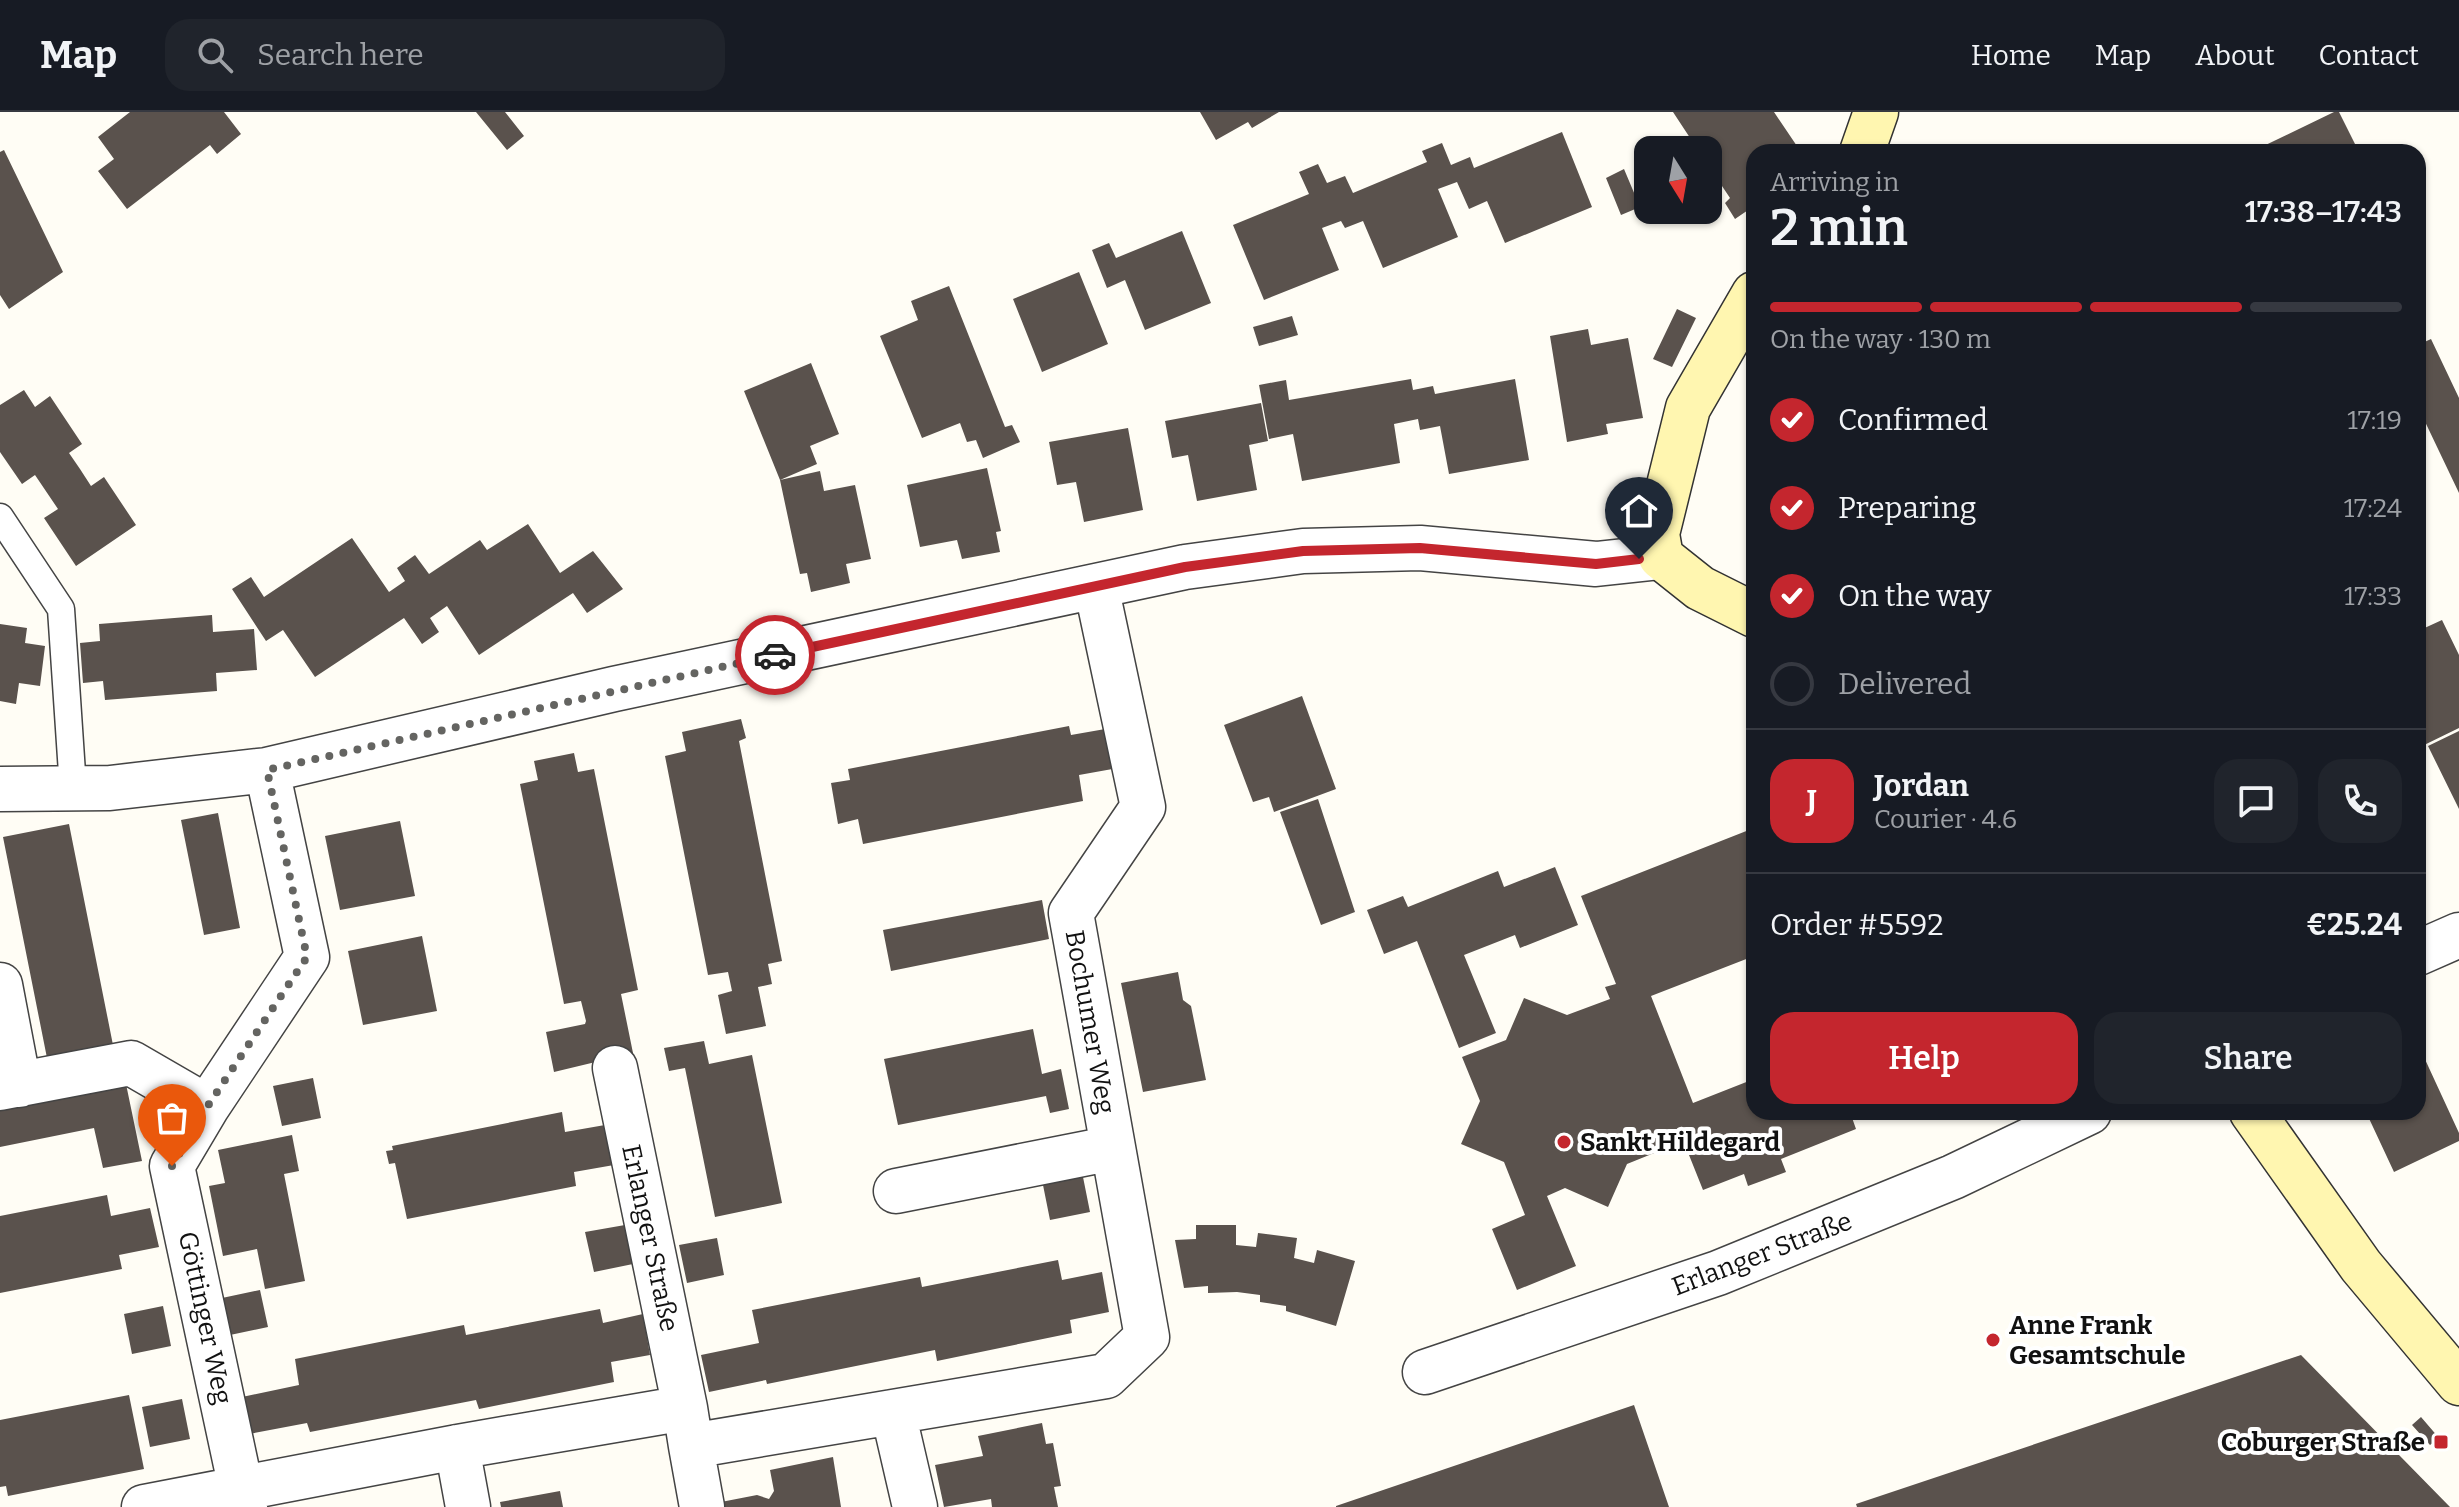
<!DOCTYPE html>
<html lang="en">
<head>
<meta charset="utf-8">
<style>
  :root { --surface:#171b24; --page:#20242c; --text:#f1f3f6; --muted:#9ea1a6; --line:#363941; --accent:#c4262e }
  body { margin:0; font-family:Bitter,serif; background:var(--page); color:var(--text); height:100vh; display:flex; flex-direction:column; font-size:30px; white-space:nowrap }
  * { box-sizing:border-box; margin:0 }
  p { font-size:26px; color:var(--muted) }
  .icon { flex:none; width:44px; height:44px; fill:none; stroke:currentColor; stroke-width:2; stroke-linecap:round; stroke-linejoin:round }
  .map { position:relative; flex:1; overflow:hidden }
  .sheet { position:absolute; left:1746px; top:32px; width:680px; height:976px; display:flex; flex-direction:column; background:var(--surface); border-radius:24px; box-shadow:0 2px 6px #0004 }
  .sheet>* { flex:none }
  .needle { width:52px; rotate:169deg }
  .tools { position:absolute; left:1634px; top:24px; display:grid; gap:16px }
  .tools a { display:grid; place-items:center; width:88px; height:88px; border-radius:16px; background:var(--surface); box-shadow:0 2px 6px #0004; font-size:40px }
  .pin { position:absolute; display:grid; place-items:center; width:68px; height:68px; color:#fff; margin:-82px -34px; border-radius:50% 50% 50% 0; rotate:-45deg; box-shadow:0 0 8px #0007 }
  .pin .icon { rotate:45deg }
  .courier { position:absolute; display:grid; place-items:center; width:80px; height:80px; margin:-40px; border:6px solid #c4262e; border-radius:50%; background:#fff; color:#222; box-shadow:0 2px 10px #0007 }
  .overview em { font-style:normal; font-weight:600 }
  .overview div { display:flex; flex-direction:column-reverse }
  .overview { display:flex; align-items:center; justify-content:space-between; height:136px; padding:0 24px }
  h1 { font-size:52px; font-weight:600; line-height:60px }
  .bar { display:grid; grid-template-columns:repeat(4,1fr); gap:12px 8px; align-content:center; height:96px; padding:0 24px }
  .bar i { height:10px; border-radius:6px; background:var(--line) }
  .bar .active { background:var(--accent) }
  .bar p { grid-column:span 4 }
  .line { display:flex; align-items:center; gap:20px; padding:0 24px; border-top:2px solid var(--line) }
  .line div { flex:1 }
  .round { display:grid; place-items:center; flex:none; width:84px; height:84px; border-radius:24px; background:var(--page) }
  ol { padding:0 24px; list-style:none }
  li { display:flex; align-items:center; gap:24px; height:88px }
  li p { margin-inline-start:auto }
  li .icon { padding:8px; border-radius:50%; background:var(--accent); color:#fff; stroke-width:4 }
  li:last-child { color:var(--muted) }
  li i { width:44px; height:44px; border:4px solid var(--line); border-radius:50% }
  .action { display:flex; gap:16px; margin-top:auto; padding:16px 24px }
  .action a { flex:1; height:92px; border-radius:24px; background:var(--accent); color:#fff; font-size:32px; font-weight:600; line-height:92px; text-align:center }
  .action a+a { background:var(--page); color:var(--text) }
  header { display:flex; align-items:center; gap:48px; box-sizing:border-box; height:112px; padding:0 40px; background:var(--surface); border-bottom:2px solid var(--line) }
  header strong { font-size:38px }
  nav { display:flex; gap:44px; margin-inline-start:auto; font-size:28px }
  .search { width:560px; height:72px; background:var(--page); display:flex; align-items:center; gap:20px; box-sizing:border-box; padding:0 28px; border-radius:24px; color:var(--muted); font-size:30px }
  .map>svg:first-child { display:block }
  .building { fill:#5a524d }
  .lines { fill:none; stroke-linecap:round; stroke-linejoin:round }
  .lane-casing { stroke:#444; stroke-width:29 }
  .street-casing { stroke:#444; stroke-width:47 }
  .secondary-casing { stroke:#333; stroke-width:47 }
  .lane { stroke:#fff; stroke-width:26 }
  .street { stroke:#fff; stroke-width:44 }
  .secondary { stroke:#fff6b0; stroke-width:44 }
  .done { stroke:#646461; stroke-width:8; stroke-dasharray:0 14.4 }
  .route { stroke:#c4262e; stroke-width:10 }
  .poi-dot { fill:#c4262e; stroke:#fff; stroke-width:3 }
  .labels { text-anchor:middle; dominant-baseline:central; stroke-width:8; stroke-linejoin:round; paint-order:stroke }
  .street-label { font-size:26px; fill:#111; stroke:#fff }
  .poi-label { font-size:26px; font-weight:bold; fill:#111; stroke:#fff; text-anchor:start }
</style>
</head>
<body>
<header>
<strong>Map</strong>
<div class="search"><svg class="icon" aria-label="search" viewBox="0 0 24 24"><circle cx="10" cy="10" r="6"/><path d="M15 15l6 6"/></svg>Search here</div>
<nav><a>Home</a><a>Map</a><a>About</a><a>Contact</a></nav>
</header>
<div class="map">
<svg width="2459" height="1395" viewBox="0 0 2459 1395">
  <rect width="100%" height="100%" fill="#fffdf5"/>
  <path class="building" d="M130 0H224L241 22 217 42 210 33 127 97 98 59 114 47 98 25Z
    M476 0H505L524 24 507 38Z
    M1200 0H1279L1252 16 1248 10 1216 28Z
    M1673 0H1774L1801 40H1754V94L1735 107 1725 91 1730 86 1708 53V38H1698Z
    M2334 0H2339L2359 40H2251Z
    M1562 20 1592 95 1505 131 1487 89 1469 97 1457 70 1438 77 1458 125 1383 156 1363 109 1345 116 1341 109 1322 116 1339 158 1264 188 1233 113 1309 82 1299 60 1318 52 1327 71 1345 64 1353 81 1427 50 1422 39 1442 31 1451 53 1470 45 1474 56Z
    M4 38 63 160 9 197 0 183V40Z
    M1624 57 1640 95 1621 103 1606 66Z
    M1182 119 1211 191 1145 218 1125 168 1107 176 1092 138 1109 131 1116 146Z
    M1079 160 1108 232 1042 260 1013 187Z
    M949 174 1005 315 1012 313 1020 330 983 346 976 328 967 330 960 311 922 326 880 224 918 208 911 189Z
    M1677 197 1696 206 1672 255 1653 247Z
    M1292 204 1298 223 1259 234 1253 215Z
    M1588 217 1591 233 1628 226 1643 306 1606 312 1608 322 1567 330 1550 224Z
    M2431 227 2459 286V381L2418 295V233Z
    M811 251 839 322 810 334 817 352 780 368 744 279Z
    M1411 267 1413 278 1433 274 1435 282 1515 267 1529 348 1449 362 1440 314 1420 318 1418 307 1394 312 1400 351 1302 369 1293 322 1269 327 1259 273 1286 268 1289 288Z
    M24 278 35 295 50 284 82 332 69 341 80 357 91 374 104 365 136 413 76 454 44 406 58 397 35 363 22 372 0 340V293Z
    M1261 291 1268 329 1249 333 1257 378 1197 389 1188 343 1172 346 1165 309Z
    M1128 316 1143 398 1084 410 1076 370 1057 373 1049 330Z
    M987 356 1001 419 996 420 1000 440 962 447 957 428 920 435 907 373Z
    M820 359 824 379 855 373 871 447 846 452 850 471 811 480 807 461 800 462 780 368Z
    M528 412 560 461 593 439 623 477 587 501 573 481 479 543 447 494 430 506 439 520 422 532 404 506 315 565 283 518 266 529 232 477 251 465 264 485 352 426 389 480 405 469 397 456 415 443 429 462 480 428 487 438Z
    M212 503 213 520 254 517 257 558 216 561 217 579 105 588 103 569 83 571 80 531 100 529 99 512Z
    M2442 508 2459 543V616L2418 636V519Z
    M0 512 27 516 25 531 45 534 40 574 19 571 16 592 0 589Z
    M1302 584 1336 677 1274 700 1269 685 1253 690 1224 613Z
    M741 607 746 626 739 629 782 849 768 852 772 872 758 875 766 914 726 922 718 883 732 879 728 860 708 863 665 644 686 639 682 620Z
    M1069 614 1071 623 1111 616 1118 656 1079 663 1083 689 863 732 858 707 838 712 831 671 850 668 848 657Z
    M2459 619V697L2428 634Z
    M574 641 578 660 594 657 638 878 621 882 633 941 554 960 546 920 585 912 586 909 581 889 564 892 520 672 538 668 534 649Z
    M1318 687 1355 800 1321 813 1280 700Z
    M218 701 240 816 204 823 181 708Z
    M400 709 415 784 340 798 325 724Z
    M69 712 113 933 47 946 3 725Z
    M1754 716V844L1651 884 1693 991 1754 967V1000H1850L1856 1017 1781 1047 1786 1060 1748 1074 1744 1062 1703 1078 1681 1023 1666 1028 1669 1035 1627 1052 1608 1095 1565 1076 1547 1084 1576 1154 1517 1178 1492 1117 1525 1103 1504 1050 1461 1032 1480 989 1462 945 1506 928 1524 886 1567 903 1610 887 1605 875 1616 872 1581 784Z
    M1555 755 1578 813 1520 836 1515 823 1464 843 1496 921 1459 936 1417 829 1384 842 1367 798 1403 784 1408 795 1498 759 1504 775Z
    M1042 788 1049 827 891 859 883 818Z
    M422 824 437 899 363 913 348 839Z
    M1178 860 1183 888 1191 894 1206 968 1143 980 1121 871Z
    M1033 917 1042 962 1061 957 1069 997 1050 1001 1046 984 898 1013 884 947Z
    M704 929 709 952 752 943 782 1091 715 1105 685 956 669 959 664 936Z
    M2423 943 2459 1021V1029L2394 1060 2366 1000H2418V946Z
    M313 966 321 1006 282 1014 273 974Z
    M126 972 142 1049 103 1056 94 1016 0 1035V997Z
    M562 1000 565 1020 605 1013 614 1053 574 1060 576 1074 407 1107 395 1051 389 1052 386 1039 393 1038 392 1034Z
    M292 1023 299 1059 284 1062 305 1169 265 1177 257 1137 223 1144 209 1074 225 1071 218 1038Z
    M1082 1060 1090 1100 1050 1108 1042 1068Z
    M107 1083 111 1104 150 1096 159 1135 119 1143 122 1157 0 1181V1104Z
    M625 1113 633 1152 594 1160 585 1120Z
    M1196 1113H1236V1133L1256 1135 1258 1121 1297 1126 1294 1146 1314 1151 1317 1138 1355 1149 1336 1214 1286 1199V1194L1260 1190V1183L1237 1180 1208 1181V1174L1184 1176 1175 1128 1196 1127Z
    M717 1126 724 1163 687 1171 679 1133Z
    M1058 1148 1062 1168 1102 1160 1109 1200 1070 1208 1072 1221 937 1249 935 1238 767 1272 766 1268 709 1280 701 1243 759 1231 752 1198 920 1165 922 1175Z
    M260 1178 268 1215 230 1223 222 1186Z
    M163 1194 171 1234 132 1242 124 1202Z
    M600 1197 603 1211 643 1202 650 1243 611 1250 614 1270 479 1297 476 1288 310 1320 307 1311 249 1322 242 1285 299 1273 295 1247 464 1213 466 1223Z
    M2301 1243 2450 1395H1857L1856 1392Z
    M129 1283 144 1357 8 1384 6 1374 0 1375V1308Z
    M182 1287 190 1327 150 1335 142 1295Z
    M1634 1293 1669 1395H1336V1394Z
    M2421 1305 2439 1326 2430 1333 2412 1313Z
    M1042 1311 1046 1332 1053 1331 1061 1374 1054 1375 1058 1395H992L991 1387 944 1395 935 1353 983 1344 978 1324Z
    M833 1345 841 1395H723L721 1390 757 1383 769 1387 774 1379 770 1358Z
    M560 1379 563 1395H501L500 1390Z"/>
  <g class="lines">
    <g class="lane-casing">
      <path id="lane" d="M0 405 61 497 73 676"/>
    </g>
    <g class="street-casing">
      <path id="street" d="M0 677 110 676 267 658 614 577 1185 455 1303 439 1420 436 1596 452 1661 445
        M2418 841 2459 823
        M0 873 19 973
        M615 956 685 1296
        M0 976 131 951 207 995
        M896 1079 1113 1036
        M1425 1260 1718 1161 1953 1065 2089 1000
        M893 1300 915 1395
        M691 1334 702 1395
        M457 1335 468 1395
        M144 1395 457 1335 685 1296 691 1334 1106 1264 1147 1225 1071 801 1143 695 1096 474
        M245 1395 172 1054 207 995 307 845 267 658"/>
    </g>
    <g class="secondary-casing">
      <path id="secondary" d="M1862 40 1876 0
        M1754 182 1688 296 1657 422 1661 445 1700 476 1754 503
        M2252 1000 2361 1154 2459 1271"/>
    </g>
    <use href="#lane" class="lane"/>
    <use href="#street" class="street"/>
    <use href="#secondary" class="secondary"/>
  </g>
  <g class="lines">
    <path class="done" d="M172 1054 207 995 307 845 267 658 775 543"/>
    <path class="route" d="M775 543 1185 455 1303 439 1420 436 1596 452 1639 447"/>
  </g>
  <g class="poi-dot">
    <circle cx="1564" cy="1030" r="8"/>
    <circle cx="1993" cy="1228" r="8"/>
    <rect x="2433" y="1322" width="16" height="16" rx="4"/>
  </g>
  <g class="labels">
    <g class="street-label">
      <text transform="translate(1090 910) rotate(80)">Bochumer Weg</text>
      <text transform="translate(650 1126) rotate(78)">Erlanger Straße</text>
      <text transform="translate(1762 1142) rotate(-21)">Erlanger Straße</text>
      <text transform="translate(205 1206) rotate(78)">Göttinger Weg</text>
    </g>
    <g class="poi-label">
      <text x="1580" y="1030">Sankt Hildegard</text>
      <text x="2009" y="1213">Anne Frank<tspan x="2009" dy="30">Gesamtschule</tspan></text>
      <text x="2425" y="1330" text-anchor="end">Coburger Straße</text>
    </g>
  </g>
</svg>
<div class="tools">
<a><svg class="needle" viewBox="-14 -14 28 28"><path d="M0-13l5 13h-10z" fill="#e53935"/><path d="M0 13l5-13h-10z" fill="#9ea1a6"/></svg></a>
</div>
<div class="pin" style="left:172px;top:1054px;background:#ea580c"><svg class="icon" aria-label="bag" viewBox="0 0 24 24"><path d="M5 8h14l-1 12H6zM9 8a3 3 0 0 1 6 0"/></svg></div>
<div class="pin" style="left:1639px;top:447px;background:#1f2937"><svg class="icon" aria-label="home" viewBox="0 0 24 24"><path d="M3 11l9-7 9 7M6 9v11h12V9"/></svg></div>
<div class="courier" style="left:775px;top:543px"><svg class="icon" aria-label="car" viewBox="0 0 24 24"><path d="M5 17H2v-5l4-1 3-4h7l3 4 3 1v5h-3M9 17h6M6 11h13"/><circle cx="7" cy="17" r="2"/><circle cx="17" cy="17" r="2"/></svg></div>
<section class="sheet">
<div class="overview"><div><h1>2 min</h1><p>Arriving in</p></div><em>17:38–17:43</em></div>
<div class="bar"><i class="active"></i><i class="active"></i><i class="active"></i><i></i><p>On the way · 130 m</p></div>
<ol>
<li><svg class="icon" aria-label="check" viewBox="0 0 24 24"><path d="M5 12l5 5 9-10"/></svg>Confirmed<p>17:19</p></li>
<li><svg class="icon" aria-label="check" viewBox="0 0 24 24"><path d="M5 12l5 5 9-10"/></svg>Preparing<p>17:24</p></li>
<li><svg class="icon" aria-label="check" viewBox="0 0 24 24"><path d="M5 12l5 5 9-10"/></svg>On the way<p>17:33</p></li>
<li><i></i>Delivered</li>
</ol>
<div class="line" style="height:144px"><b class="round" style="background:var(--accent);color:#fff">J</b><div><b>Jordan</b><p>Courier · 4.6</p></div><a class="round"><svg class="icon" aria-label="chat" viewBox="0 0 24 24"><path d="M4 5h16v11H9l-5 4z"/></svg></a><a class="round"><svg class="icon" aria-label="phone" viewBox="0 0 24 24"><path d="M5 4h4l2 5-3 2q2 4 5 5l2-3 5 2v4C11 20 4 13 5 4z"/></svg></a></div>
<div class="line" style="height:104px"><div>Order #5592</div><b>€25.24</b></div>
<div class="action"><a>Help</a><a>Share</a></div>
</section>
</div>
</body>
</html>
